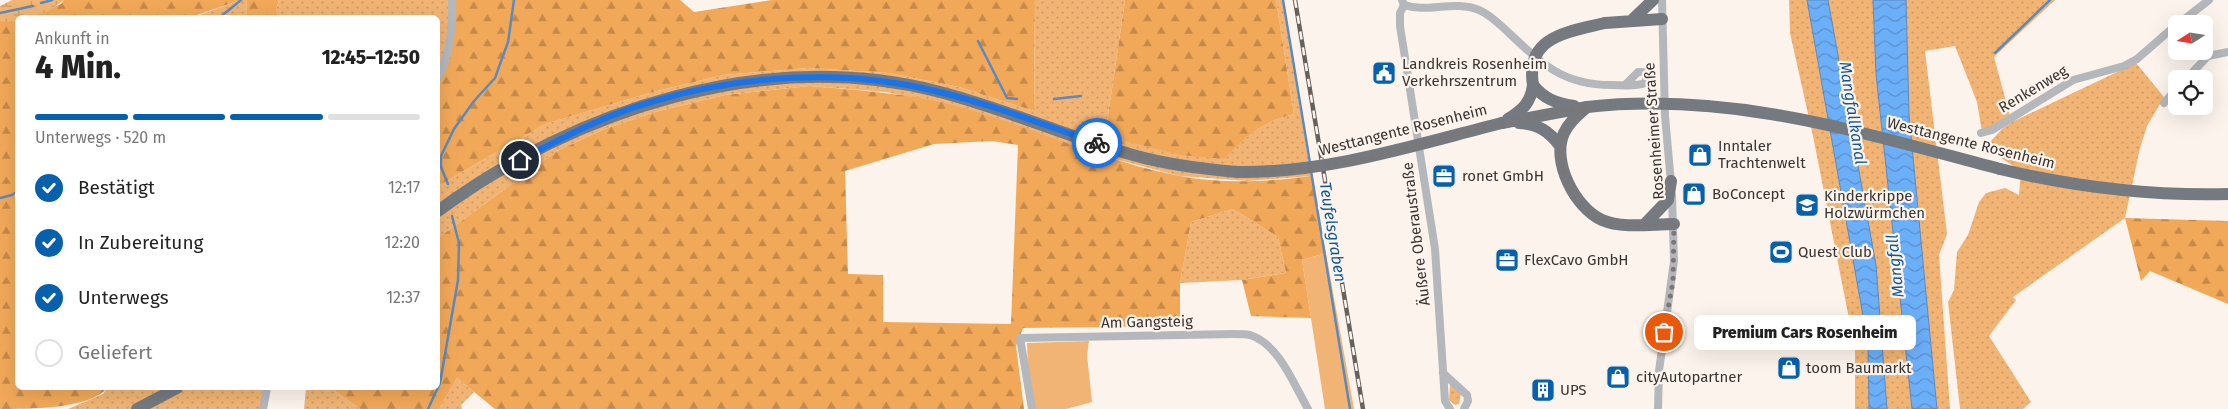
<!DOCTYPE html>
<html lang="de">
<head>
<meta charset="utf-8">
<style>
  :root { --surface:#fff; --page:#f2f2f2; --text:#222; --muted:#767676; --line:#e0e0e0; --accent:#0660ae }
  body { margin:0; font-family:"Fira Sans",sans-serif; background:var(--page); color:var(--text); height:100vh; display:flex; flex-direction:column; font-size:19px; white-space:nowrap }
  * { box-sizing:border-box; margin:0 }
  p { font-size:16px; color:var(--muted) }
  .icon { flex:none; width:28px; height:28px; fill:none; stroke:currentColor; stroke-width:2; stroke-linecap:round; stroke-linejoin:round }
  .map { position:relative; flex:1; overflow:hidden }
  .details { position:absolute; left:15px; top:15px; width:425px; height:375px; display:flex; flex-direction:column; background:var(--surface); border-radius:8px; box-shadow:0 5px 20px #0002 }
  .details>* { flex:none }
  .needle { width:32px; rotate:258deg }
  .tools { position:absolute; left:2168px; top:15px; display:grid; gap:10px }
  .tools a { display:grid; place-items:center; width:45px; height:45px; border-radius:8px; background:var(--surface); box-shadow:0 5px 20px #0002; font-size:25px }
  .pin { position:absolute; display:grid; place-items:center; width:42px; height:42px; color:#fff; margin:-21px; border:2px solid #fff; border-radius:50%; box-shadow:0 1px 5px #0007 }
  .courier { position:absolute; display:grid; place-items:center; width:50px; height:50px; margin:-25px; border:4px solid #1a73e8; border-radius:50%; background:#fff; color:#222; box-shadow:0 1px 6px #0007 }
  .bubble { position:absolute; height:35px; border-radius:8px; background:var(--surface); box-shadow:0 5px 20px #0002; font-size:16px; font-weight:800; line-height:35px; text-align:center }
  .headline em { font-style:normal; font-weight:800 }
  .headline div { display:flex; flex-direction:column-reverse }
  .headline { display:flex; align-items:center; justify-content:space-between; height:85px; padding:0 20px }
  h1 { font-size:32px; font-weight:800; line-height:38px }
  .bar { display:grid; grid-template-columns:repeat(4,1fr); gap:8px 5px; align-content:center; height:60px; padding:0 20px }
  .bar i { height:6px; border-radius:4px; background:var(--line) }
  .bar .on { background:var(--accent) }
  .bar p { grid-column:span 4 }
  ol { padding:0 20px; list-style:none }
  li { display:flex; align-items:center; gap:15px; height:55px }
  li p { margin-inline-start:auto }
  li .icon { padding:5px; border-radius:50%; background:var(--accent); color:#fff; stroke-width:4 }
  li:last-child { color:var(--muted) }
  li i { width:28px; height:28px; border:2px solid var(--line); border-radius:50% }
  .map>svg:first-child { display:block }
  .grass { fill:url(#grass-dots) }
  .forest { fill:url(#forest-firs); fill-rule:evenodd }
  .wetland { fill:url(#wetland-marsh) }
  .garden { fill:#f1b474 }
  .water { fill:url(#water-waves); stroke:#5c8abd }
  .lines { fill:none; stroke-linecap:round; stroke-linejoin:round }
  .stream { stroke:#5c8abd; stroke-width:2.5 }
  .minor { stroke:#b4b7bb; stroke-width:8 }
  .trunk { stroke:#747a80; stroke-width:12 }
  .rail-casing { stroke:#65615d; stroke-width:4.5 }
  .rail { stroke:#fcf4ec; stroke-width:2.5; stroke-dasharray:8; stroke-linecap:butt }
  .trunk-bridge { stroke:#747a80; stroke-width:12 }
  .done { stroke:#7c7772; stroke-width:5; stroke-dasharray:0 9 }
  .route { stroke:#1a73e8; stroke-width:6 }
  .labels { text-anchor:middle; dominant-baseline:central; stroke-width:4.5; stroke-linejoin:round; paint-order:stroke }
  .poi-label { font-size:15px; fill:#373431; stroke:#fcf4ec; text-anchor:start }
  .street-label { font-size:15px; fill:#373431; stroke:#fcf4ec }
  .water-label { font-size:16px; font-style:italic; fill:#0e5699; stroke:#fcf4ec }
</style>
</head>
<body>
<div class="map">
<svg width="2228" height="409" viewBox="0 0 2228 409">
  <defs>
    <pattern id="grass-dots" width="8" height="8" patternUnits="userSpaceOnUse" patternTransform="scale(1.25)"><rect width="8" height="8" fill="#f1b474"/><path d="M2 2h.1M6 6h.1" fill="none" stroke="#cf9b65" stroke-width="1.8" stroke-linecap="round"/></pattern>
    <pattern id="forest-firs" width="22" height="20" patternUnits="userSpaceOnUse" patternTransform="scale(1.25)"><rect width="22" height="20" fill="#f2a859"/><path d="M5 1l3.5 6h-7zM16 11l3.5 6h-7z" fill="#c58a4a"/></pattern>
    <pattern id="wetland-marsh" width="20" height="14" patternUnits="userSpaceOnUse" patternTransform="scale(1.25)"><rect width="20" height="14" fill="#f1b474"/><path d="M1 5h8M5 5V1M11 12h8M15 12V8" fill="none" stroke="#cf9b65"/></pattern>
    <pattern id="water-waves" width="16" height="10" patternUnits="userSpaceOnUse" patternTransform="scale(1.25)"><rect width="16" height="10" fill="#6caff9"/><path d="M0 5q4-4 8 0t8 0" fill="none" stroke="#5a8fca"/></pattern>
  </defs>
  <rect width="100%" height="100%" fill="#fcf4ec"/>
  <path class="grass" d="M241 0H247L246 17 191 18Z
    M279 0H452L454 15 438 81V18H277L276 10Z
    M1035 0H1125L1105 136 1223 159C1249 134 1260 123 1294 114L1276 0H1282L1311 176 1248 181 1180 176 1103 156 950 105 886 92 810 86 725 95 655 112 602 130 557 151 438 238V186L545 124 653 92 723 75 808 68 889 73 959 87 1034 111Z
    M1789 0H2055L1994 57 2010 116 1982 132 1977 102 1955 46 1925 51 1947 234 1939 255 1950 409H1855V349L1813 136 1790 33Z
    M2136 63 2164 97 2147 126 2140 148 2125 218 2013 297 2016 300 1989 336 2031 402 2023 409H1960L1948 302 1954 290 1957 252 1968 235 1979 202 1986 193 2005 188 2019 195 2021 171 1992 152 1991 141 2002 129 2012 122Z
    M1233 209 1278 237 1286 273 1242 280 1180 283 1191 222Z
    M457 378 474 392 461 405 462 409H439Z
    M1450 384 1461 394 1459 404 1455 405 1449 400Z
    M107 388H263L260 409H68L103 394Z
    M306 388H331L360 409H304Z"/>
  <path class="forest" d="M64 0H241L191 17 28 18 61 4Z
    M247 0H279L276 10 278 17H246Z
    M452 0H680L694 12 772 0H1035L1034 111 959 87 889 73 808 68 723 75 653 92 545 124 438 186V81L445 66Z
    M1125 0H1276L1294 114C1260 123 1249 134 1224 159L1181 155 1105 136Z
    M17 20 18 388H107C90 409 29 409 0 409V21Z
    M810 86C857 90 903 93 949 104 1027 124 1100 161 1180 176 1222 184 1269 182 1311 176L1326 253 1302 260 1311 318 1251 316 1242 280 1286 273 1278 237 1233 209 1191 222 1180 283V326L1023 328 1016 346 1024 409H495L457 378 439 409H360L331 388H438V238L557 151 602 130 655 112 725 95ZM992 141 1018 145 1011 324 883 322V275L848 274 845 171 934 144Z
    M2125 218 2228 221V304L2150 271 2141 281Z"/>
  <path class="wetland" d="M12 0H64L49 11 34 16 6 22 0 21V6Z"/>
  <path class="garden" d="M1326 253 1354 409H1325L1302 260Z
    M1089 341 1087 355 1092 402 1066 409H1035L1028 367 1027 343Z"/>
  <path class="water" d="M1807 0H1828L1876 265 1887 409H1869L1868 344Z
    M1873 0H1906L1909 115 1937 409H1912L1876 74Z"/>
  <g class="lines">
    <path class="stream" d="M1283 0 1310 163
      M41 3 52 0
      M0 13 33 6
      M219 18 241 0
      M978 41 1007 98 1017 99
      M1995 53 2050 0
      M1054 99 1081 96
      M1311 171 1350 409
      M448 184 441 167V156L454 129 474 101 495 78 508 42 514 0
      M0 198 12 195 18 191
      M428 409 440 383 458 280 459 243 452 216"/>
    <path class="minor" d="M1402 0 1404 5C1427 13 1454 0 1479 10 1491 15 1500 25 1509 33 1542 64 1563 85 1611 85 1622 85 1635 87 1645 83L1647 75 1644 72H1638L1626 84
      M1662 0 1665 116 1671 183
      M1404 5 1400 13V26L1435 249 1445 401 1450 409
      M2178 24 2209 0
      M438 78C450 53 453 27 452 0
      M2186 79 2208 56 2228 52
      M2164 103 2176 89
      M1981 133 1992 130 2073 80 2124 66 2137 59 2176 25
      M1443 373 1467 395 1468 401 1464 409
      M263 409 267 388
      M1032 409 1020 338 1234 334C1239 334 1245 334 1250 335 1279 344 1294 385 1308 409
      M1658 409 1659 371 1674 261 1672 195"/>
    <path class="trunk" d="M1631 21 1653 0
      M1605 23 1662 19
      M1533 85C1544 99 1556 103 1574 106
      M1587 107C1578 115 1569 122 1564 133 1551 161 1575 208 1602 220 1623 229 1652 224 1674 224
      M1508 119C1523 110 1531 102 1533 85
      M1502 123 1587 107
      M1519 123C1538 124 1549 131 1560 146
      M2000 169C2075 187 2151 196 2228 194
      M438 211C576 109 765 48 936 91 1004 108 1067 137 1133 155 1168 165 1202 169 1238 172
      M1645 224 1668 200 1671 181
      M137 409 177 388"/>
    <g class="rail-casing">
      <path id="rail" d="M1295 0 1363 409"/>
    </g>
    <use href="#rail" class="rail"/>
    <path class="trunk-bridge" d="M1533 85C1525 36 1568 32 1605 23
      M1587 107C1732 91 1862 133 2000 169
      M1238 172C1329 173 1414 145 1502 123"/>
  </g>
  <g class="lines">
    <path class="done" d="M1097 143C1163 165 1229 177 1298 170 1353 164 1405 149 1457 134 1500 123 1543 114 1587 107 1578 115 1569 122 1564 133 1551 161 1575 208 1602 220 1623 229 1652 224 1674 224L1673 281 1664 332"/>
    <path class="route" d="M520 160C562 138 605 115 651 102 741 75 844 68 935 91 991 104 1044 125 1097 143"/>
  </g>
  <defs>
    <g id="civic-square" transform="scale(1.25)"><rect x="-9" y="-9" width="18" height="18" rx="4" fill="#0660ae" stroke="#fcf4ec"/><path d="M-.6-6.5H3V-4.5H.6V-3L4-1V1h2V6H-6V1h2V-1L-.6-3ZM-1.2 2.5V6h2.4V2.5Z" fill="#fff"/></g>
    <g id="shop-square" transform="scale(1.25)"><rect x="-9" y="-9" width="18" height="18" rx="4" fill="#0660ae" stroke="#fcf4ec"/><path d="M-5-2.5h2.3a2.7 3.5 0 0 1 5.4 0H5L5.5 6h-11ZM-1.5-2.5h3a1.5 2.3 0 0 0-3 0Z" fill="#fff"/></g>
    <g id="office-square" transform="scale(1.25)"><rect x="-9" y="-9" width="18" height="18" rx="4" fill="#0660ae" stroke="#fcf4ec"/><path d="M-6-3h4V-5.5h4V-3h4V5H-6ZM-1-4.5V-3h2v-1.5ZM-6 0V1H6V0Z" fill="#fff"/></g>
    <g id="school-square" transform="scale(1.25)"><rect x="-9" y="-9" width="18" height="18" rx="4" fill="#0660ae" stroke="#fcf4ec"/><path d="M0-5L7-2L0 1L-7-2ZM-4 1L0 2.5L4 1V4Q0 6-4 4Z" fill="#fff"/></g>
    <g id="stadium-square" transform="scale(1.25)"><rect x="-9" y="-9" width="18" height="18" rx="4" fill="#0660ae" stroke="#fcf4ec"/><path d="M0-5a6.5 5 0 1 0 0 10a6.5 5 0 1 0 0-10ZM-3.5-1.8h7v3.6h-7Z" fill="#fff"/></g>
    <g id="building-square" transform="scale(1.25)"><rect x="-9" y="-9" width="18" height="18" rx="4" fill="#0660ae" stroke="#fcf4ec"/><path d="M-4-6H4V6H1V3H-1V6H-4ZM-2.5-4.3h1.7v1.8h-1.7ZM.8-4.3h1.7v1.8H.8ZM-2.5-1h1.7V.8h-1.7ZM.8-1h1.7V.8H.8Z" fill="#fff"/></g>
  </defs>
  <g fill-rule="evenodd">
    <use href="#civic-square" x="1384" y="73"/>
    <use href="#shop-square" x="1700" y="155"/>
    <use href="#office-square" x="1444" y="176"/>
    <use href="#shop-square" x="1694" y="194"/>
    <use href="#school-square" x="1807" y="205"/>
    <use href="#stadium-square" x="1781" y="252"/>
    <use href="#office-square" x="1507" y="260"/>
    <use href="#shop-square" x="1789" y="368"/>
    <use href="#shop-square" x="1618" y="377"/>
    <use href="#building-square" x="1543" y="390"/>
  </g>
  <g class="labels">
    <g class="poi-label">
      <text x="1402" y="64">Landkreis Rosenheim<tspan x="1402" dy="17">Verkehrszentrum</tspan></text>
      <text x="1718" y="146">Inntaler<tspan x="1718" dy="17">Trachtenwelt</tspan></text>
      <text x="1462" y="176">ronet GmbH</text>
      <text x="1712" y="194">BoConcept</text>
      <text x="1824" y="196">Kinderkrippe<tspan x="1824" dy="17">Holzwürmchen</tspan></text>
      <text x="1798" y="252">Quest Club</text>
      <text x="1524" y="260">FlexCavo GmbH</text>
      <text x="1806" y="368">toom Baumarkt</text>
      <text x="1636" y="377">cityAutopartner</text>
      <text x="1560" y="390">UPS</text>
    </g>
    <g class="street-label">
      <text transform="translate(2033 89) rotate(-31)">Renkenweg</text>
      <text transform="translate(1403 130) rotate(-14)">Westtangente Rosenheim</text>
      <text transform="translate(1654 131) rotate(-94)">Rosenheimer Straße</text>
      <text transform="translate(1971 143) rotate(14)">Westtangente Rosenheim</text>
      <text transform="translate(1416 234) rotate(-97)">Äußere Oberaustraße</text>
      <text transform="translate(1147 322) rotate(-1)">Am Gangsteig</text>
    </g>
    <g class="water-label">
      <text transform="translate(1853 113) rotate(81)">Mangfallkanal</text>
      <text transform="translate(1333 232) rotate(81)">Teufelsgraben</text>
      <text transform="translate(1895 266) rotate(-96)">Mangfall</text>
    </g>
  </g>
</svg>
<div class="tools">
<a><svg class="needle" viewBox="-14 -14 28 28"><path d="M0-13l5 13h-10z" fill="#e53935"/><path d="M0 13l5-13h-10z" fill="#767676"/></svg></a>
<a><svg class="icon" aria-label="locate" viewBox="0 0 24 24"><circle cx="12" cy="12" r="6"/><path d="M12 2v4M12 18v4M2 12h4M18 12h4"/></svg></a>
</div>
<div class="pin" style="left:1664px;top:332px;background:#ea580c"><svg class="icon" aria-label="bag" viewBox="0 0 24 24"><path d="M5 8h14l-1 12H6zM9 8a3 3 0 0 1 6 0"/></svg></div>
<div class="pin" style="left:520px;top:160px;background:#1f2937"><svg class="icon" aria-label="home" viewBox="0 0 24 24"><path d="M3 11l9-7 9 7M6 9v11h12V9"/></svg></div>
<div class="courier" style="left:1097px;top:143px"><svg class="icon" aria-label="bike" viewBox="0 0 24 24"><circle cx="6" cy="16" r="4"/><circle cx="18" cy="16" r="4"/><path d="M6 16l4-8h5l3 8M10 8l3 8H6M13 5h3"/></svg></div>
<div class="bubble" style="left:1694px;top:315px;width:222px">Premium Cars Rosenheim</div>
<section class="details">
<div class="headline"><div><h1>4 Min.</h1><p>Ankunft in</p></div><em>12:45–12:50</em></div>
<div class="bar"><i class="on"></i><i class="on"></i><i class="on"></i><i></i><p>Unterwegs · 520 m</p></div>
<ol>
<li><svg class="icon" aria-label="check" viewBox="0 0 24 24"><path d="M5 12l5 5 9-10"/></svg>Bestätigt<p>12:17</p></li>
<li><svg class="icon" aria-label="check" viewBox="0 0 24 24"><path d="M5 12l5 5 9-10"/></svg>In Zubereitung<p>12:20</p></li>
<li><svg class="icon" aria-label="check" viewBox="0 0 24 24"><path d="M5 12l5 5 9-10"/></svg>Unterwegs<p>12:37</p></li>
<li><i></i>Geliefert</li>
</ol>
</section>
</div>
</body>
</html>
